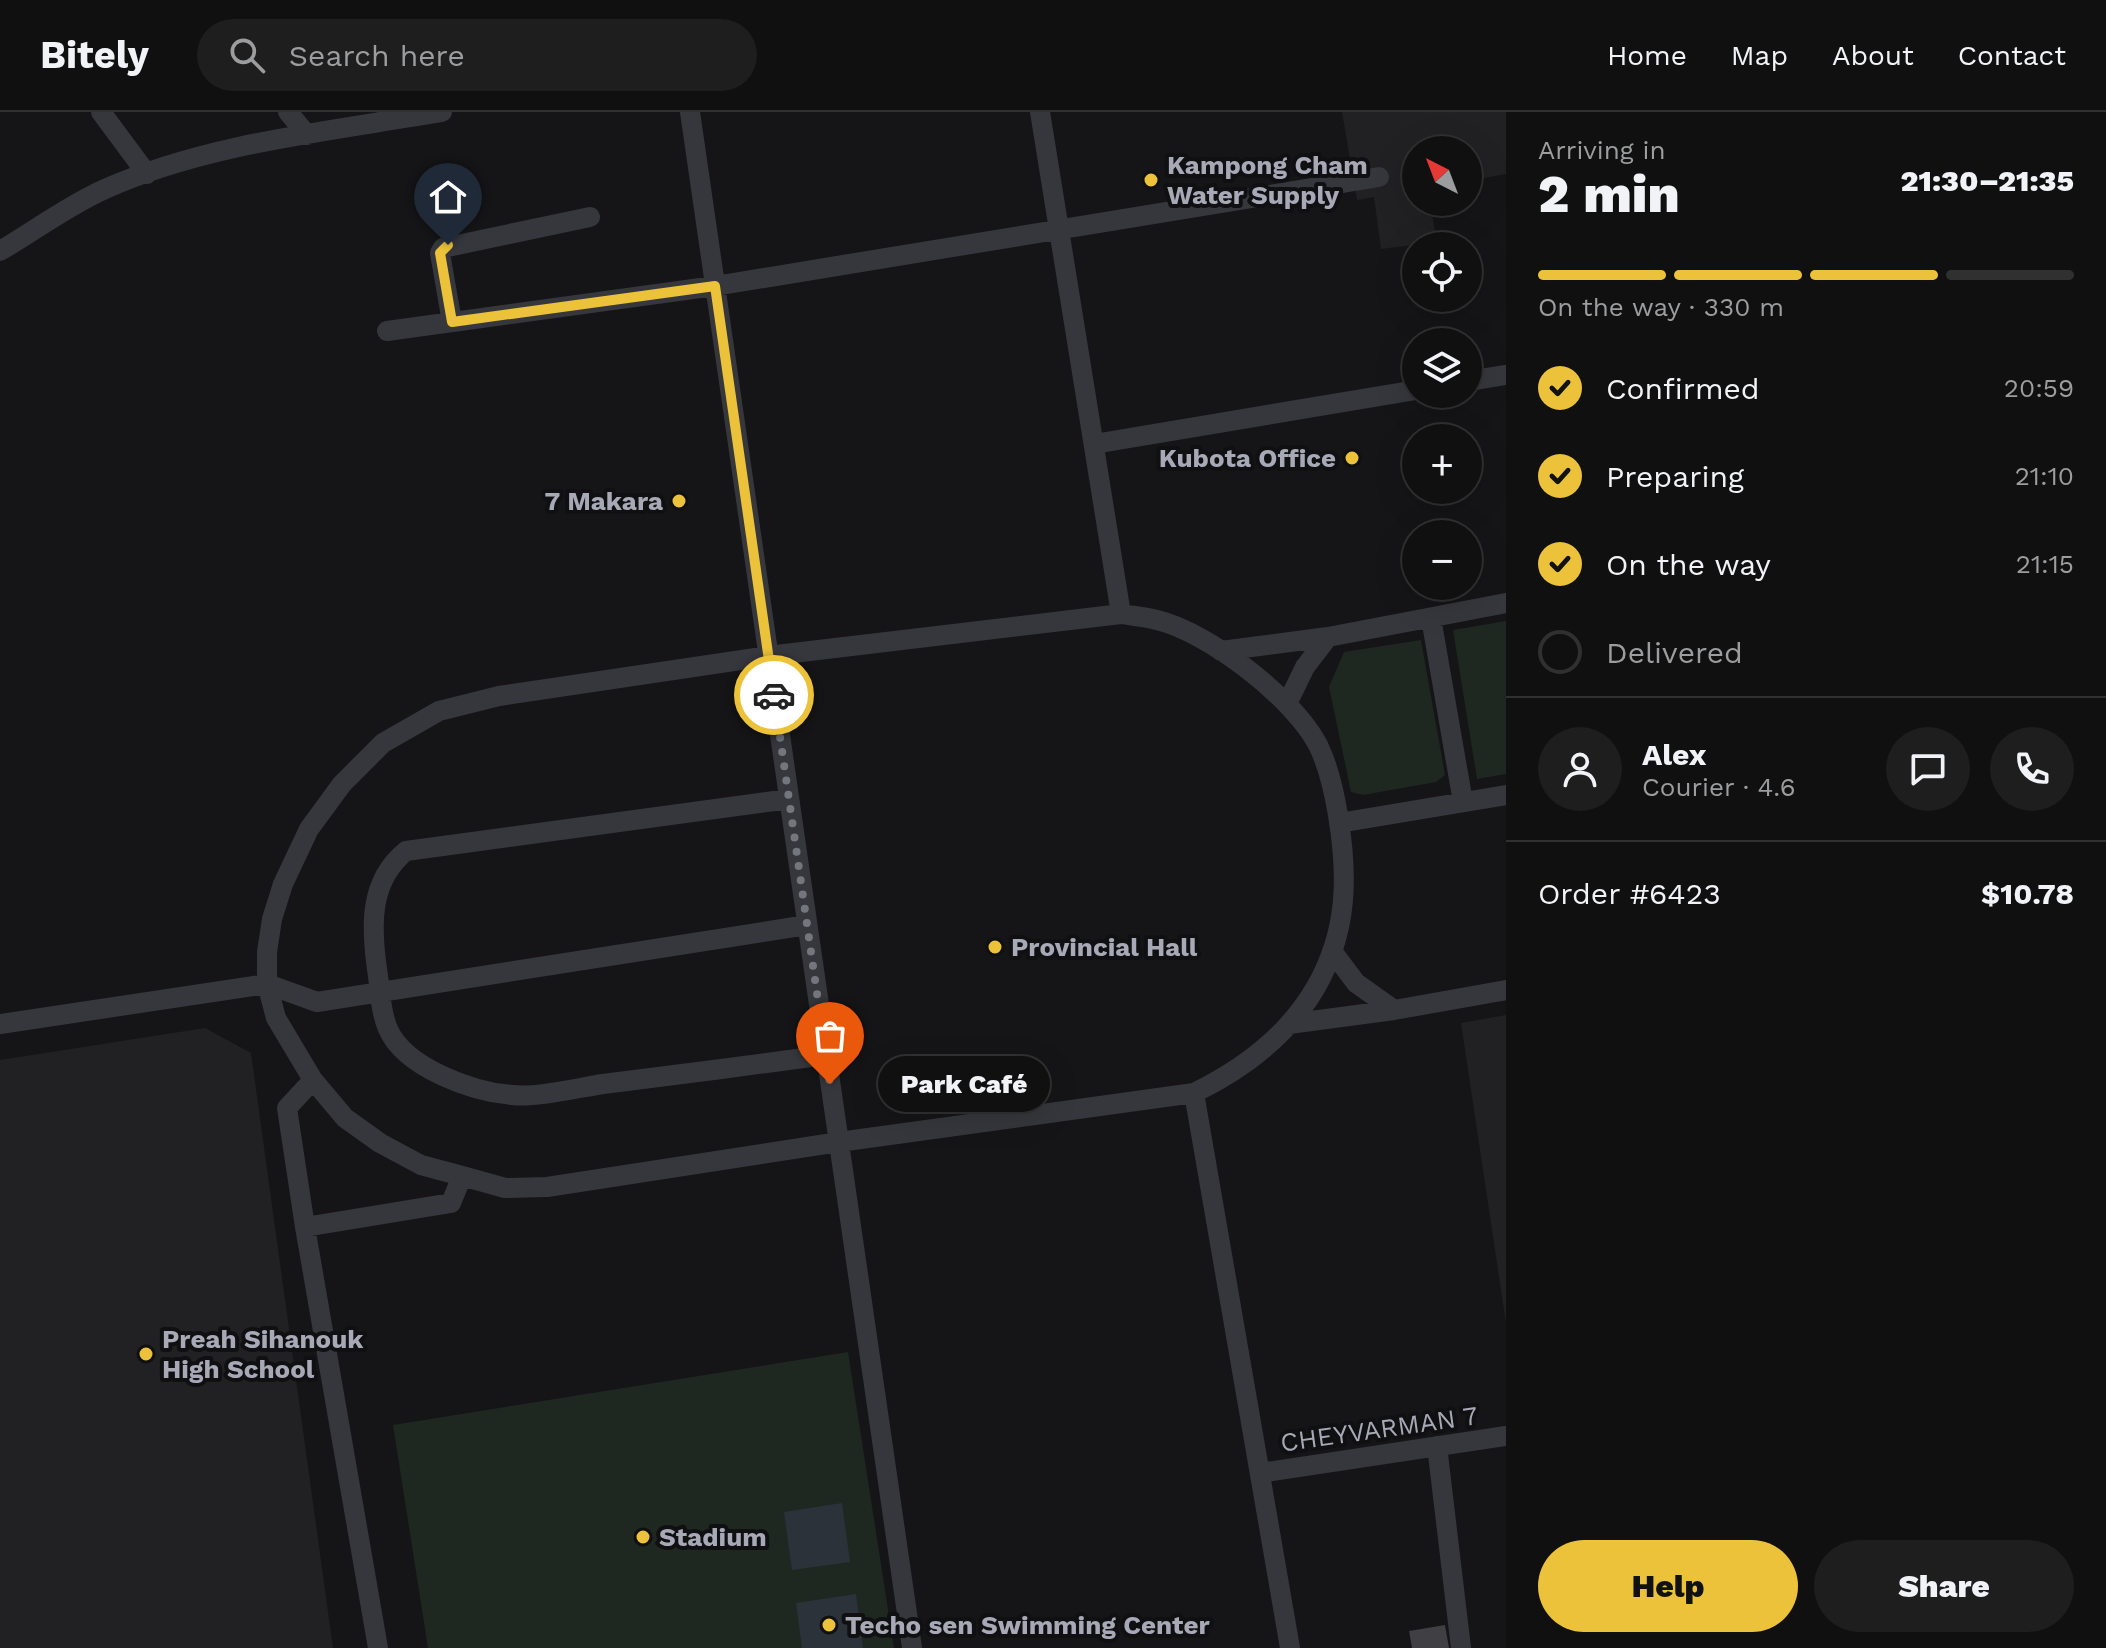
<!DOCTYPE html>
<html lang="en">
<head>
<meta charset="utf-8">
<style>
  :root { --surface:#101011; --page:#1e1e1f; --text:#f1f3f6; --muted:#9c9d9f; --line:#303031; --accent:#ebc239 }
  body { margin:0; font-family:"Work Sans",sans-serif; background:var(--page); color:var(--text); height:100vh; display:flex; flex-direction:column; font-size:30px; white-space:nowrap }
  * { box-sizing:border-box; margin:0 }
  p { font-size:26px; color:var(--muted) }
  .icon { flex:none; width:44px; height:44px; fill:none; stroke:currentColor; stroke-width:2; stroke-linecap:round; stroke-linejoin:round }
  .map { position:relative; flex:1; overflow:hidden }
  .drawer { display:flex; flex-direction:column; background:var(--surface); width:600px }
  .drawer>* { flex:none }
  .needle { width:52px; rotate:318deg }
  .fabs { position:absolute; left:1402px; top:24px; display:grid; gap:16px }
  .fabs a { display:grid; place-items:center; width:80px; height:80px; border-radius:50%; background:var(--surface); box-shadow:0 8px 32px #0002,0 0 0 2px var(--line); font-size:40px }
  .pin { position:absolute; display:grid; place-items:center; width:68px; height:68px; color:#fff; margin:-82px -34px; border-radius:50% 50% 50% 0; rotate:-45deg; box-shadow:0 0 8px #0007 }
  .pin .icon { rotate:45deg }
  .courier { position:absolute; display:grid; place-items:center; width:80px; height:80px; margin:-40px; border:6px solid #ebc239; border-radius:50%; background:#fff; color:#222; box-shadow:0 2px 10px #0007 }
  .bubble { position:absolute; height:56px; border-radius:28px; background:var(--surface); box-shadow:0 8px 32px #0002,0 0 0 2px var(--line); font-size:26px; font-weight:800; line-height:56px; text-align:center }
  .overview em { font-style:normal; font-weight:800 }
  .overview div { display:flex; flex-direction:column-reverse }
  .overview { display:flex; align-items:center; justify-content:space-between; height:136px; padding:0 32px }
  h1 { font-size:52px; font-weight:800; line-height:60px }
  .bar { display:grid; grid-template-columns:repeat(4,1fr); gap:12px 8px; align-content:center; height:96px; padding:0 32px }
  .bar i { height:10px; border-radius:6px; background:var(--line) }
  .bar .active { background:var(--accent) }
  .bar p { grid-column:span 4 }
  .line { display:flex; align-items:center; gap:20px; padding:0 32px; border-top:2px solid var(--line) }
  .line div { flex:1 }
  .round { display:grid; place-items:center; flex:none; width:84px; height:84px; border-radius:42px; background:var(--page) }
  ol { padding:0 32px; list-style:none }
  li { display:flex; align-items:center; gap:24px; height:88px }
  li p { margin-inline-start:auto }
  li .icon { padding:8px; border-radius:50%; background:var(--accent); color:#111; stroke-width:4 }
  li:last-child { color:var(--muted) }
  li i { width:44px; height:44px; border:4px solid var(--line); border-radius:50% }
  .action { display:flex; gap:16px; margin-top:auto; padding:16px 32px }
  .action a { flex:1; height:92px; border-radius:48px; background:var(--accent); color:#111; font-size:32px; font-weight:800; line-height:92px; text-align:center }
  .action a+a { background:var(--page); color:var(--text) }
  header { display:flex; align-items:center; gap:48px; box-sizing:border-box; height:112px; padding:0 40px; background:var(--surface); border-bottom:2px solid var(--line) }
  header strong { font-size:38px }
  nav { display:flex; gap:44px; margin-inline-start:auto; font-size:28px }
  .search { width:560px; height:72px; background:var(--page); display:flex; align-items:center; gap:20px; box-sizing:border-box; padding:0 28px; border-radius:44px; color:var(--muted); font-size:30px }
  main { display:flex; flex:1; min-height:0 }
  .map>svg:first-child { display:block }
  .built { fill:#212124 }
  .green { fill:#1f2721 }
  .water { fill:#2c323a }
  .building { fill:#3f3f44 }
  .lines { fill:none; stroke-linecap:round; stroke-linejoin:round }
  .minor { stroke:#36373c; stroke-width:20 }
  .done { stroke:#74767e; stroke-width:8; stroke-dasharray:0 14.4 }
  .route { stroke:#ebc239; stroke-width:10 }
  .poi-dot { fill:#ebc239; stroke:#101012; stroke-width:3 }
  .labels { text-anchor:middle; dominant-baseline:central; stroke-width:8; stroke-linejoin:round; paint-order:stroke }
  .poi-label { font-size:26px; font-weight:bold; fill:#a7aab6; stroke:#101012; text-anchor:start }
  .street-label { font-size:26px; fill:#a7aab6; stroke:#101012 }
</style>
</head>
<body>
<header>
<strong>Bitely</strong>
<div class="search"><svg class="icon" aria-label="search" viewBox="0 0 24 24"><circle cx="10" cy="10" r="6"/><path d="M15 15l6 6"/></svg>Search here</div>
<nav><a>Home</a><a>Map</a><a>About</a><a>Contact</a></nav>
</header>
<main>
<div class="map">
<svg width="1506" height="1536" viewBox="0 0 1506 1536">
  <rect width="100%" height="100%" fill="#151517"/>
  <path class="built" d="M1342 0H1506V62L1468 69V38H1416V90H1430L1437 130 1381 137 1374 85 1357 88Z
    M1506 903V1211L1461 911Z
    M205 916 251 941 333 1536H0V948Z"/>
  <path class="green" d="M1506 509V662L1477 667 1453 518Z
    M1421 528 1445 663 1436 670 1363 683 1351 680 1329 575 1344 540Z
    M848 1240 894 1536H428L393 1313Z"/>
  <path class="water" d="M842 1391 850 1450 792 1458 784 1400Z
    M856 1482 863 1536H802L796 1491Z"/>
  <path class="building" d="M1445 1513 1449 1536H1412L1409 1519Z"/>
  <g class="lines">
    <path class="minor" d="M101 0 147 62
      M288 0 307 23
      M690 0 912 1536
      M1040 0 1121 502
      M0 139C34 119 69 93 105 77 208 31 331 19 442 0
      M452 210 440 141 443 136 590 105
      M387 219 715 174 1379 65
      M1468 269 1506 263
      M1094 332 1416 278
      M1121 502C1133 504 1146 505 1157 508 1208 520 1294 586 1318 633 1329 655 1334 679 1338 703 1348 764 1348 819 1316 875 1288 924 1243 957 1194 981L839 1030 547 1075 505 1076 462 1064 421 1053 380 1031 345 1006 313 968 276 906 267 872V840L272 807 283 772 309 717 342 672 383 631 439 599 499 584 768 544Z
      M1431 506 1463 690
      M1221 539 1328 525 1506 491
      M1287 592 1305 555 1328 525
      M789 687 406 739C369 769 371 814 377 857 380 875 380 899 388 917 405 956 473 980 512 983 536 986 577 976 603 972 677 963 752 953 826 943
      M1339 711 1506 683
      M1332 839 1356 871 1394 898
      M0 912 267 872 317 890 807 813
      M1289 912 1394 898 1506 878
      M313 968 287 996 305 1115 378 1536
      M1194 981 1290 1536
      M305 1115 451 1091 462 1064
      M1437 1334 1461 1536
      M1260 1361 1506 1324"/>
  </g>
  <g class="lines">
    <path class="done" d="M774 583 830 972"/>
    <path class="route" d="M448 133 440 141 452 210 715 174 774 583"/>
  </g>
  <g class="poi-dot">
    <circle cx="1151" cy="68" r="8"/>
    <circle cx="1352" cy="346" r="8"/>
    <circle cx="679" cy="389" r="8"/>
    <circle cx="995" cy="835" r="8"/>
    <circle cx="146" cy="1242" r="8"/>
    <circle cx="643" cy="1425" r="8"/>
    <circle cx="829" cy="1513" r="8"/>
  </g>
  <g class="labels">
    <g class="poi-label">
      <text x="1167" y="53">Kampong Cham<tspan x="1167" dy="30">Water Supply</tspan></text>
      <text x="1336" y="346" text-anchor="end">Kubota Office</text>
      <text x="663" y="389" text-anchor="end">7 Makara</text>
      <text x="1011" y="835">Provincial Hall</text>
      <text x="162" y="1227">Preah Sihanouk<tspan x="162" dy="30">High School</tspan></text>
      <text x="659" y="1425">Stadium</text>
      <text x="845" y="1513">Techo sen Swimming Center</text>
    </g>
    <g class="street-label">
      <text transform="translate(1379 1317) rotate(-8)">CHEYVARMAN 7</text>
    </g>
  </g>
</svg>
<div class="fabs">
<a><svg class="needle" viewBox="-14 -14 28 28"><path d="M0-13l5 13h-10z" fill="#e53935"/><path d="M0 13l5-13h-10z" fill="#9c9d9f"/></svg></a>
<a><svg class="icon" aria-label="locate" viewBox="0 0 24 24"><circle cx="12" cy="12" r="6"/><path d="M12 2v4M12 18v4M2 12h4M18 12h4"/></svg></a>
<a><svg class="icon" aria-label="layers" viewBox="0 0 24 24"><path d="M12 4l9 5-9 5-9-5zM3 14l9 5 9-5"/></svg></a>
<a>+</a>
<a>−</a>
</div>
<div class="pin" style="left:830px;top:972px;background:#ea580c"><svg class="icon" aria-label="bag" viewBox="0 0 24 24"><path d="M5 8h14l-1 12H6zM9 8a3 3 0 0 1 6 0"/></svg></div>
<div class="pin" style="left:448px;top:133px;background:#1f2937"><svg class="icon" aria-label="home" viewBox="0 0 24 24"><path d="M3 11l9-7 9 7M6 9v11h12V9"/></svg></div>
<div class="courier" style="left:774px;top:583px"><svg class="icon" aria-label="car" viewBox="0 0 24 24"><path d="M5 17H2v-5l4-1 3-4h7l3 4 3 1v5h-3M9 17h6M6 11h13"/><circle cx="7" cy="17" r="2"/><circle cx="17" cy="17" r="2"/></svg></div>
<div class="bubble" style="left:878px;top:944px;width:172px">Park Café</div>
</div>
<section class="drawer">
<div class="overview"><div><h1>2 min</h1><p>Arriving in</p></div><em>21:30–21:35</em></div>
<div class="bar"><i class="active"></i><i class="active"></i><i class="active"></i><i></i><p>On the way · 330 m</p></div>
<ol>
<li><svg class="icon" aria-label="check" viewBox="0 0 24 24"><path d="M5 12l5 5 9-10"/></svg>Confirmed<p>20:59</p></li>
<li><svg class="icon" aria-label="check" viewBox="0 0 24 24"><path d="M5 12l5 5 9-10"/></svg>Preparing<p>21:10</p></li>
<li><svg class="icon" aria-label="check" viewBox="0 0 24 24"><path d="M5 12l5 5 9-10"/></svg>On the way<p>21:15</p></li>
<li><i></i>Delivered</li>
</ol>
<div class="line" style="height:144px"><a class="round"><svg class="icon" aria-label="person" viewBox="0 0 24 24"><circle cx="12" cy="8" r="4"/><path d="M4 21q1-7 8-7t8 7"/></svg></a><div><b>Alex</b><p>Courier · 4.6</p></div><a class="round"><svg class="icon" aria-label="chat" viewBox="0 0 24 24"><path d="M4 5h16v11H9l-5 4z"/></svg></a><a class="round"><svg class="icon" aria-label="phone" viewBox="0 0 24 24"><path d="M5 4h4l2 5-3 2q2 4 5 5l2-3 5 2v4C11 20 4 13 5 4z"/></svg></a></div>
<div class="line" style="height:104px"><div>Order #6423</div><b>$10.78</b></div>
<div class="action"><a>Help</a><a>Share</a></div>
</section>
</main>
</body>
</html>
